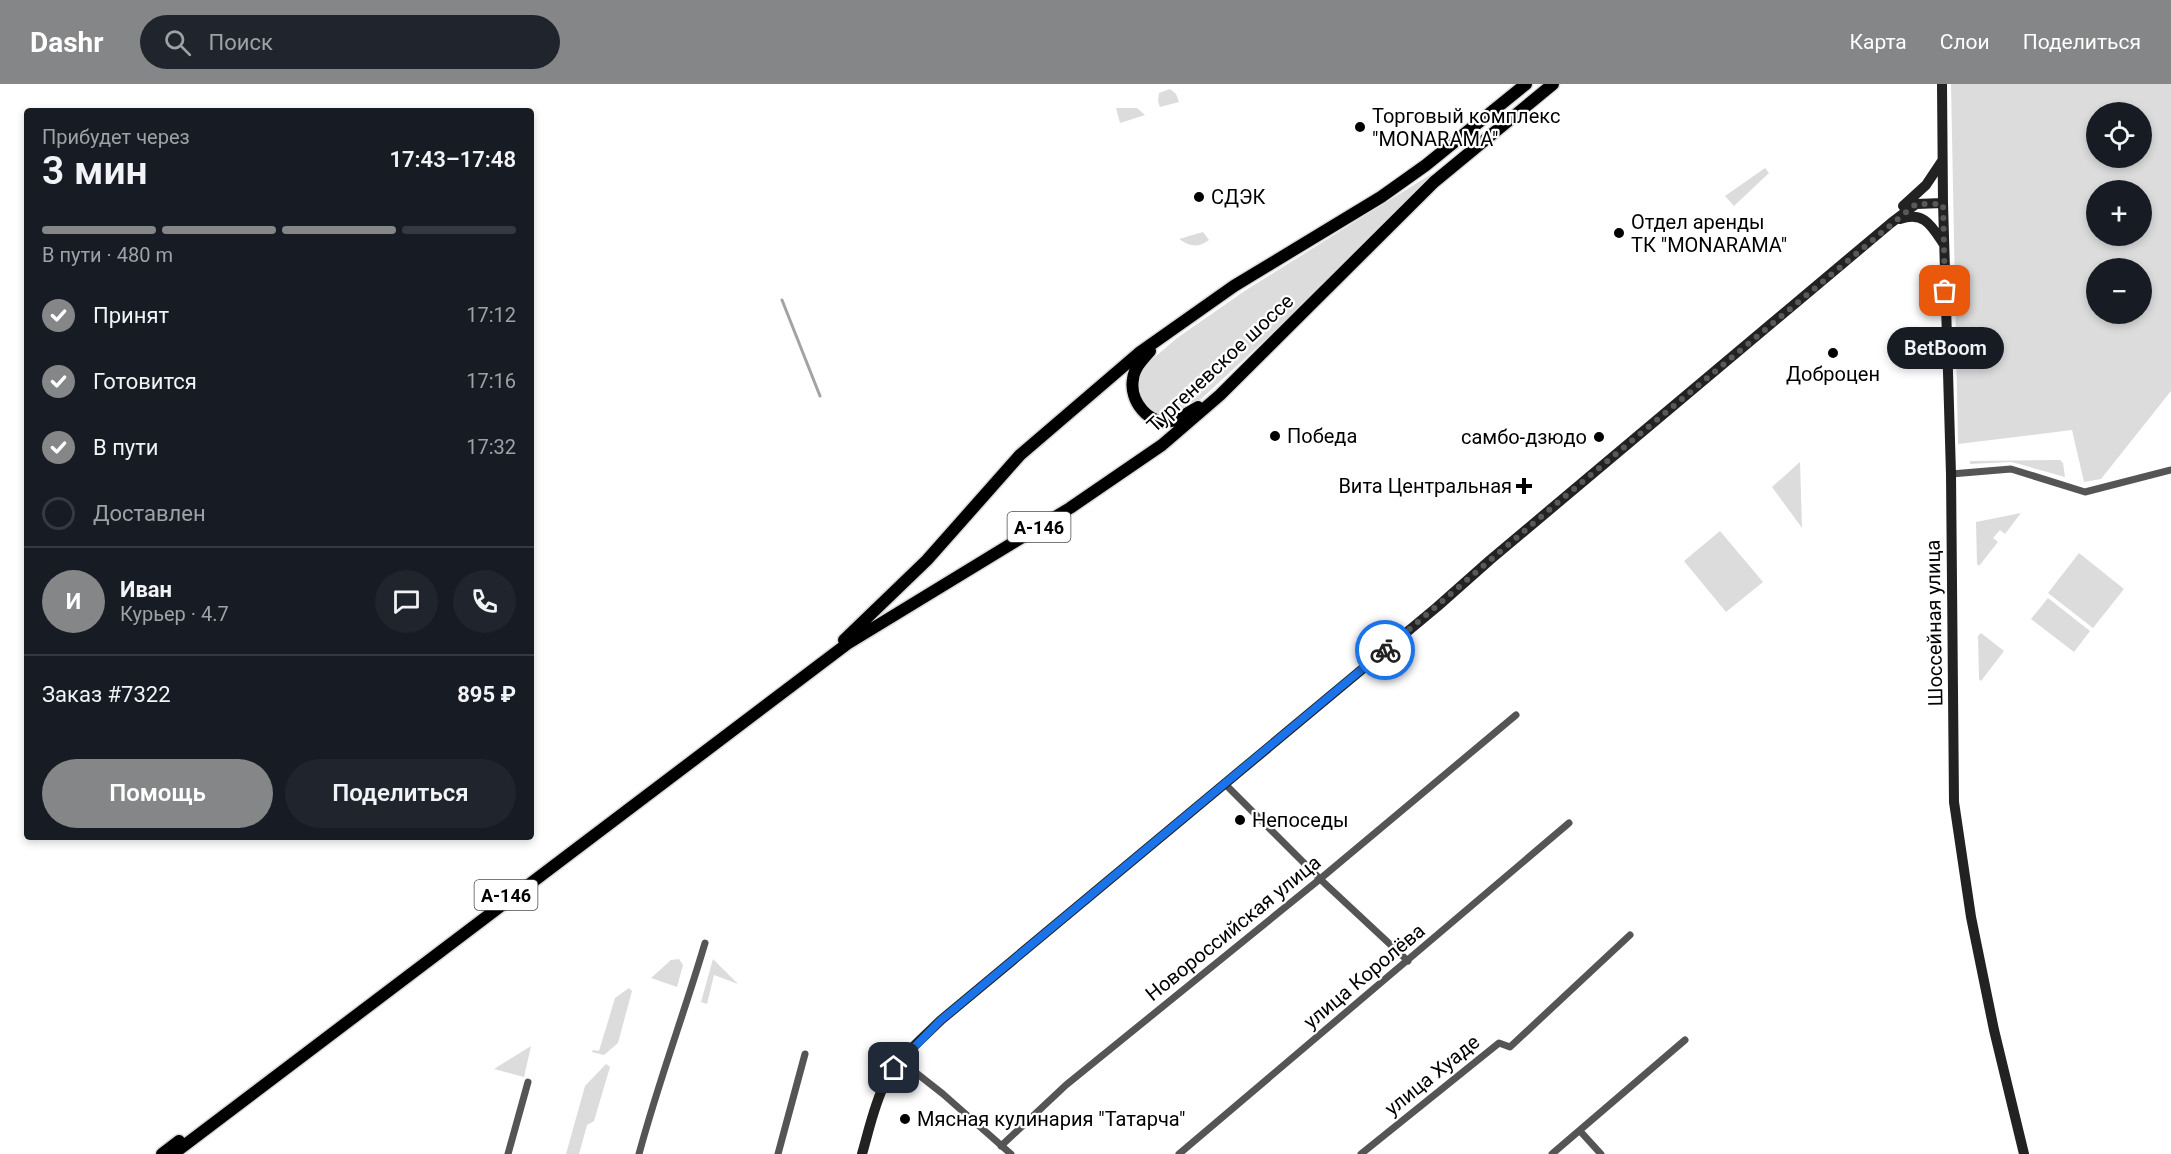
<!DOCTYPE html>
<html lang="ru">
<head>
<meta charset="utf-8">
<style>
  :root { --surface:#171b24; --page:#20242c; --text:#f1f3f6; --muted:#9ea1a6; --line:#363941; --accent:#858687 }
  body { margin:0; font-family:Roboto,sans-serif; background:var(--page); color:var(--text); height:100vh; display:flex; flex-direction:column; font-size:22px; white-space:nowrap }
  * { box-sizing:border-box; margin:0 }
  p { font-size:20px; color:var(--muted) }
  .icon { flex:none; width:33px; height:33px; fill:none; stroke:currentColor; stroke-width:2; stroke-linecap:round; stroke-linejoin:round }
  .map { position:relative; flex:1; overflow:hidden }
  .details { position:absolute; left:24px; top:24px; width:510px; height:732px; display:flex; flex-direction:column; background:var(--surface); border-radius:6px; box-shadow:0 3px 9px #0003 }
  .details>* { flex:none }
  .controls { position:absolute; left:2086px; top:18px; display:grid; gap:12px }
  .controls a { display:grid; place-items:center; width:66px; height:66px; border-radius:50%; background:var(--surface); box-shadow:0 3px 9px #0003; font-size:30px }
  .pin { position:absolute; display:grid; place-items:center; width:51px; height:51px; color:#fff; margin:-26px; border-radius:12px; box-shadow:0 3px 9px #0006 }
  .courier { position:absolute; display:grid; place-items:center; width:60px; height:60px; margin:-30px; border:4px solid #1a73e8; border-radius:50%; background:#fff; color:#222; box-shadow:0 2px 8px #0007 }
  .bubble { position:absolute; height:42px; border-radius:21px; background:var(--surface); box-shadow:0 3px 9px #0003; font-size:20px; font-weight:600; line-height:42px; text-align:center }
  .head em { font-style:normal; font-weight:600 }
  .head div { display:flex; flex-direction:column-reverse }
  .head { display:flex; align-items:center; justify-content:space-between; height:102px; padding:0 18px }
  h1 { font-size:39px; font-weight:600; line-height:45px }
  .bar { display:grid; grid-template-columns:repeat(4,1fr); gap:9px 6px; align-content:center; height:72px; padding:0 18px }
  .bar i { height:8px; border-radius:4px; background:var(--line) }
  .bar .on { background:var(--accent) }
  .bar p { grid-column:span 4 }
  .line { display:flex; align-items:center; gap:15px; padding:0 18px; border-top:2px solid var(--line) }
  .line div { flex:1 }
  .round { display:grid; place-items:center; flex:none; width:63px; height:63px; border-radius:32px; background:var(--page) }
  ol { padding:0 18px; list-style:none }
  li { display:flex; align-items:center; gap:18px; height:66px }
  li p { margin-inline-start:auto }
  li .icon { padding:6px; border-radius:50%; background:var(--accent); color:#fff; stroke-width:4 }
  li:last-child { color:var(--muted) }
  li i { width:33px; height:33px; border:3px solid var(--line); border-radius:50% }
  .action { display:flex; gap:12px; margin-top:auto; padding:12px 18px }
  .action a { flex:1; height:69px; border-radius:36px; background:var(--accent); color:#fff; font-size:24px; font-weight:600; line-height:69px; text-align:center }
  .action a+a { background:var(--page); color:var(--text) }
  header { display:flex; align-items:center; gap:36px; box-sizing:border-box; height:84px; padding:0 30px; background:var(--accent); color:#fff }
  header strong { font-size:28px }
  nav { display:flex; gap:33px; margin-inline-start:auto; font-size:21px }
  .search { width:420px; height:54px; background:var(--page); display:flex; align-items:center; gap:15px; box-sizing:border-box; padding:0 21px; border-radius:33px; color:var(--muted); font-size:22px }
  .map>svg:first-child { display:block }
  .green { fill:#dcdcdc; fill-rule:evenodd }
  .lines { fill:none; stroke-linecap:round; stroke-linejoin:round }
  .stream { stroke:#a3a3a3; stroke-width:3 }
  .highway-casing { stroke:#dbdbdb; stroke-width:15 }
  .street { stroke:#555; stroke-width:7 }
  .secondary { stroke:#222; stroke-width:10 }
  .highway { stroke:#000; stroke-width:12 }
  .done { stroke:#595959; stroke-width:6; stroke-dasharray:0 10.8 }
  .route { stroke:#1a73e8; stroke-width:8 }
  .poi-dot { fill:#000; stroke:#fff; stroke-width:2 }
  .labels { text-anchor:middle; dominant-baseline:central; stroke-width:4.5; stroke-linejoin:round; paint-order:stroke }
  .shield { fill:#fff; stroke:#4c4c4c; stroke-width:1.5 }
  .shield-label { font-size:18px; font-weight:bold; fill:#000 }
  .poi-label { font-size:20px; fill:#000; stroke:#fff; text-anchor:start }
  .street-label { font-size:20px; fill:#000; stroke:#fff }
</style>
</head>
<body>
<header>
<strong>Dashr</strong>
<div class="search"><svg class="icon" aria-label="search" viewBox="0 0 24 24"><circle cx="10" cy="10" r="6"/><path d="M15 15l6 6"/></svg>Поиск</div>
<nav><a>Карта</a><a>Слои</a><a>Поделиться</a></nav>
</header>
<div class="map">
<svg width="2171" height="1070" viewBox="0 0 2171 1070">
  <rect width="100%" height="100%" fill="#fff"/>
  <path class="green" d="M1951 0H2171V307L2101 395 2084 398 2072 346 1958 360ZM2097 28H2142V74H2097ZM2097 106H2142V152H2097ZM2097 184H2142V230H2097Z
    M1170 5 1176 10 1179 18 1160 23 1158 17 1159 9Z
    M1116 24H1137L1145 31 1120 39Z
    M1765 84 1769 89 1734 122 1725 112Z
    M1433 89 1297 226 1199 317 1170 331H1156L1144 323 1137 309 1138 296 1148 279 1177 254 1246 206Z
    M1203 148 1209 156C1198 164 1190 163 1179 155Z
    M2060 376 2063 379 2065 393 2012 378 1970 380V377Z
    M1800 378 1802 444 1772 403Z
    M2021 429 2005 450 2000 446 1993 454 1998 458 1979 482 1977 480 1976 438Z
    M1720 447 1763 498 1726 528 1684 477Z
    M2079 469 2124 505 2093 544 2048 509Z
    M2048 514 2090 547 2074 568 2031 535Z
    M1981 549 2004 567 1981 597 1979 595 1978 552Z
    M679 875 683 881 677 903 651 894 671 876Z
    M713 875 738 900 714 891 707 920 701 918Z
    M629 904 632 907 618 959 604 971 592 968 593 966 599 967 615 914Z
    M531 962 524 993 494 985Z
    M606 980 610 983 594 1037 587 1041 579 1070H566L585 1002Z"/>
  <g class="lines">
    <path class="stream" d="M782 216 820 312"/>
    <g class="highway-casing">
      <path id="highway" d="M1150 267C1143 275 1134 284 1133 295 1129 317 1149 342 1172 337 1181 335 1190 327 1198 323
        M844 556 927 476 1020 371 1139 269 1234 202 1381 113 1426 81 1526 0
        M162 1070 179 1057
        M173 1070 847 560 1070 424 1162 361 1220 311 1434 98 1553 0"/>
    </g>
    <path class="street" d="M1951 390 2011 385 2085 408 2171 386
      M1224 699 1320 795 1408 877
      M901 977 943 1010 1011 1070
      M1580 1047 1601 1070
      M1001 1062 1066 1001 1320 795 1516 631
      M508 1070 528 998
      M639 1070C658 999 684 930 705 859
      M778 1070 805 970
      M1179 1070 1569 739
      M1361 1070 1499 959 1510 963 1630 851
      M1552 1070 1685 956"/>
    <path class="secondary" d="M1942 0 1943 119 1951 390 1954 718 1971 833 1994 946 2024 1070
      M1903 122 1926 101 1942 77
      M1900 135C1924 127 1931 141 1943 159
      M862 1070C869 1046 874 1021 885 999 898 974 922 955 941 936L1437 523 1490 476 1891 139 1916 120 1943 119"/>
    <use href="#highway" class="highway"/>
  </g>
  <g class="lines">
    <path class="done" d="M1385 566 1556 420 1916 120H1943L1945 207"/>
    <path class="route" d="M894 984 941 936 1385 566"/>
  </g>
  <g class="poi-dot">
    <circle cx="1360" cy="43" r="6"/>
    <circle cx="1199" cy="113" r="6"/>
    <circle cx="1619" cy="149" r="6"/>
    <circle cx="1833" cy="269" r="6"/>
    <circle cx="1275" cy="352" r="6"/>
    <circle cx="1599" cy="353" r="6"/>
    <path d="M1521 393h6v6h6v6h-6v6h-6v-6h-6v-6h6z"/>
    <circle cx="1240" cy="736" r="6"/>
    <circle cx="905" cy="1035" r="6"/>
  </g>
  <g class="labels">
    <g class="shield">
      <rect x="1007.5" y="428" width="63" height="30" rx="4.5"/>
      <rect x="474.5" y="796" width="63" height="30" rx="4.5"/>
    </g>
    <g class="shield-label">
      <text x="1039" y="443">А-146</text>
      <text x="506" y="811">А-146</text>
    </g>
    <g class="poi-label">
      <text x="1372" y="32">Торговый комплекс<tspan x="1372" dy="23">"MONARAMA"</tspan></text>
      <text x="1211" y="113">СДЭК</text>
      <text x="1631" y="138">Отдел аренды<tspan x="1631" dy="23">ТК "MONARAMA"</tspan></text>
      <text x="1833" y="290" text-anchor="middle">Доброцен</text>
      <text x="1287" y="352">Победа</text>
      <text x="1587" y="353" text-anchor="end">самбо-дзюдо</text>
      <text x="1512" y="402" text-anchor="end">Вита Центральная</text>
      <text x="1252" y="736">Непоседы</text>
      <text x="917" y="1035">Мясная кулинария "Татарча"</text>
    </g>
    <g class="street-label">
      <text transform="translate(1220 279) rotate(-43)">Тургеневское шоссе</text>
      <text transform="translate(1934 539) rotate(-91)">Шоссейная улица</text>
      <text transform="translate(1233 844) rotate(-39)">Новороссийская улица</text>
      <text transform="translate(1364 892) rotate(-40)">улица Королёва</text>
      <text transform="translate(1432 991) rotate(-39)">улица Хуаде</text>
    </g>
  </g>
</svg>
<div class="controls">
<a><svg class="icon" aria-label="locate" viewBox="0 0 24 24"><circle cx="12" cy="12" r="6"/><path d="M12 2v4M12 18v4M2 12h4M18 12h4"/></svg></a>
<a>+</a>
<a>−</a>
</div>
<div class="pin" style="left:1945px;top:207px;background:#ea580c"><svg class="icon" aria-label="bag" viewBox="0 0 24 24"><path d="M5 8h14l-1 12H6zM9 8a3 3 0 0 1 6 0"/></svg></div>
<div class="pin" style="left:894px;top:984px;background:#1f2937"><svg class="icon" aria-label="home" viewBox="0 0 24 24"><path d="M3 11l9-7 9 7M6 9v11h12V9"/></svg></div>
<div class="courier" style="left:1385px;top:566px"><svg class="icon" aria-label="bike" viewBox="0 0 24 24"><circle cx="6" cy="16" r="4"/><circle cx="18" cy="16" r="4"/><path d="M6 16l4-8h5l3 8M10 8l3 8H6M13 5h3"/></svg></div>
<div class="bubble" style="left:1887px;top:243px;width:117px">BetBoom</div>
<section class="details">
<div class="head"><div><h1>3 мин</h1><p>Прибудет через</p></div><em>17:43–17:48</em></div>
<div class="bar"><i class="on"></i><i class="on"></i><i class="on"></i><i></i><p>В пути · 480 m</p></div>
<ol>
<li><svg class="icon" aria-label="check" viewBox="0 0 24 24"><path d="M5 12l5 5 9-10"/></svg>Принят<p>17:12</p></li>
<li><svg class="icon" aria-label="check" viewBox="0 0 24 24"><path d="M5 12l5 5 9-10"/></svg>Готовится<p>17:16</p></li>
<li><svg class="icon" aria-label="check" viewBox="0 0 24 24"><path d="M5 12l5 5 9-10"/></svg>В пути<p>17:32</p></li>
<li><i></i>Доставлен</li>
</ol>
<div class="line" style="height:108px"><b class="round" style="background:var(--accent);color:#fff">И</b><div><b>Иван</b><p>Курьер · 4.7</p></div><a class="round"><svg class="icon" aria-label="chat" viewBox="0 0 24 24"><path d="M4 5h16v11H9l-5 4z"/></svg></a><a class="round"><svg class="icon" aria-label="phone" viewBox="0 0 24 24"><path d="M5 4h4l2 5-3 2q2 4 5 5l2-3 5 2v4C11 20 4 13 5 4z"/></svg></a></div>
<div class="line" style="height:78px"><div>Заказ #7322</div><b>895 ₽</b></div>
<div class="action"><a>Помощь</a><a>Поделиться</a></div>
</section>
</div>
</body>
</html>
